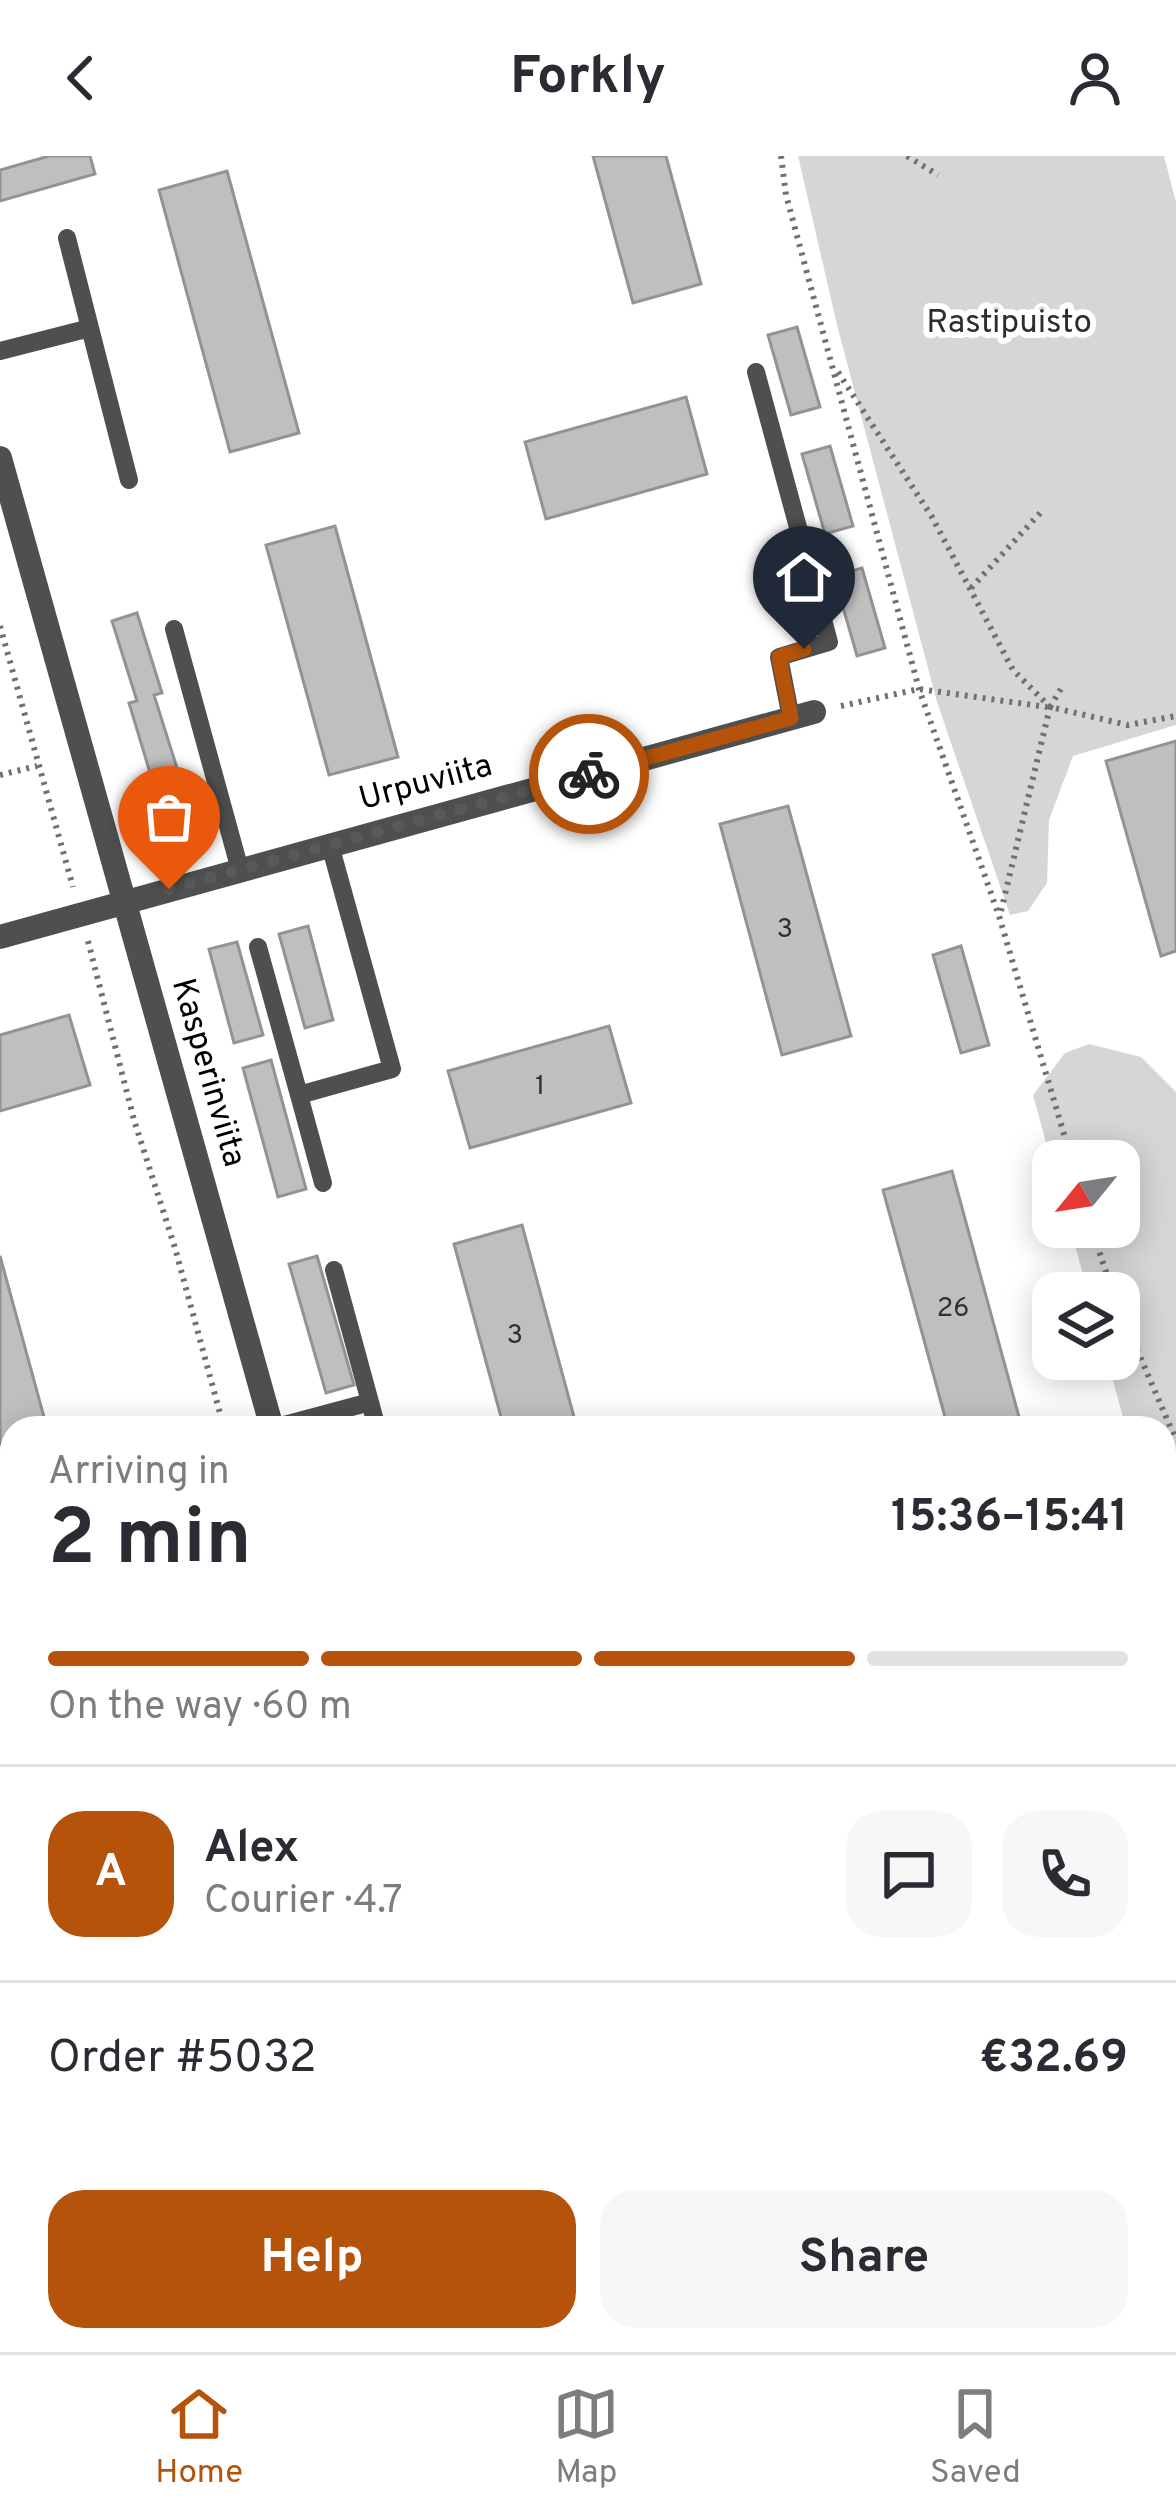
<!DOCTYPE html>
<html lang="en">
<head>
<meta charset="utf-8">
<style>
  :root { --surface:#fff; --page:#f7f7f7; --text:#2b2b33; --muted:#7c7c81; --line:#e1e1e2; --accent:#b45309 }
  body { margin:0; font-family:Overpass,sans-serif; background:var(--page); color:var(--text); height:100vh; display:flex; flex-direction:column; font-size:45px; white-space:nowrap }
  * { box-sizing:border-box; margin:0 }
  p { font-size:39px; color:var(--muted) }
  .icon { flex:none; width:66px; height:66px; fill:none; stroke:currentColor; stroke-width:2; stroke-linecap:round; stroke-linejoin:round }
  .map { position:relative; flex:1; overflow:hidden }
  .panel { position:absolute; left:0px; top:1260px; width:1176px; height:936px; display:flex; flex-direction:column; background:var(--surface); border-radius:36px 36px 0 0; box-shadow:0 6px 30px #0003 }
  .panel>* { flex:none }
  .needle { width:78px; rotate:240deg }
  .buttons { position:absolute; left:1032px; top:984px; display:grid; gap:24px }
  .buttons a { display:grid; place-items:center; width:108px; height:108px; border-radius:24px; background:var(--surface); box-shadow:0 6px 30px #0003; font-size:60px }
  .pin { position:absolute; display:grid; place-items:center; width:102px; height:102px; color:#fff; margin:-123px -51px; border-radius:50% 50% 50% 0; rotate:-45deg; box-shadow:0 0 12px #0007 }
  .pin .icon { rotate:45deg }
  .courier { position:absolute; display:grid; place-items:center; width:120px; height:120px; margin:-60px; border:9px solid #b45309; border-radius:50%; background:#fff; color:#222; box-shadow:0 3px 15px #0007 }
  .headline em { font-style:normal; font-weight:700 }
  .headline div { display:flex; flex-direction:column-reverse }
  .headline { display:flex; align-items:center; justify-content:space-between; height:204px; padding:0 48px }
  h1 { font-size:78px; font-weight:700; line-height:90px }
  .bar { display:grid; grid-template-columns:repeat(4,1fr); gap:18px 12px; align-content:center; height:144px; padding:0 48px }
  .bar i { height:15px; border-radius:9px; background:var(--line) }
  .bar .current { background:var(--accent) }
  .bar p { grid-column:span 4 }
  .line { display:flex; align-items:center; gap:30px; padding:0 48px; border-top:3px solid var(--line) }
  .line div { flex:1 }
  .round { display:grid; place-items:center; flex:none; width:126px; height:126px; border-radius:36px; background:var(--page) }
  .action { display:flex; gap:24px; margin-top:auto; padding:24px 48px }
  .action a { flex:1; height:138px; border-radius:36px; background:var(--accent); color:#fff; font-size:48px; font-weight:700; line-height:138px; text-align:center }
  .action a+a { background:var(--page); color:var(--text) }
  header { display:flex; justify-content:space-between; align-items:center; height:156px; padding:0 48px; background:var(--surface); font-size:54px; font-weight:700 }
  .tabs { display:flex; justify-content:space-around; align-items:center; height:168px; border-top:3px solid var(--line); background:var(--surface); font-size:33px; color:var(--muted) }
  .tabs a { display:grid; justify-items:center; gap:6px }
  .tabs .current { color:var(--accent) }
  .map>svg:first-child { display:block }
  .green { fill:#d6d6d6 }
  .building { fill:#bfbfbf; stroke:#939393; stroke-width:3 }
  .lines { fill:none; stroke-linecap:round; stroke-linejoin:round }
  .path { stroke:#717171; stroke-width:6; stroke-dasharray:3 6; stroke-linecap:butt }
  .service { stroke:#4f4f4f; stroke-width:18 }
  .minor { stroke:#4f4f4f; stroke-width:24 }
  .tertiary { stroke:#4f4f4f; stroke-width:24 }
  .done { stroke:#595959; stroke-width:12; stroke-dasharray:0 21.6 }
  .route { stroke:#b45309; stroke-width:15 }
  .labels { text-anchor:middle; dominant-baseline:central; stroke-width:12; stroke-linejoin:round; paint-order:stroke }
  .number-label { font-size:27px; fill:#303030 }
  .park-label { font-size:33px; fill:#2d2d2d; stroke:#fff }
  .street-label { font-size:33px; fill:#000; stroke:#fff }
</style>
</head>
<body>
<header><svg class="icon" aria-label="back" viewBox="0 0 24 24"><path d="M15 5l-7 7 7 7"/></svg>Forkly<svg class="icon" aria-label="person" viewBox="0 0 24 24"><circle cx="12" cy="8" r="4"/><path d="M4 21q1-7 8-7t8 7"/></svg></header>
<div class="map">
<svg width="1176" height="2196" viewBox="0 0 1176 2196">
  <rect width="100%" height="100%" fill="#fff"/>
  <path class="green" d="M798 0H1164L1176 46V569L1073 600 1049 664 1047 727 1028 755 1010 759 937 546 837 169Z
    M1089 888 1141 901 1176 936V1413L1166 1416 1164 1272H1126L1107 1203H1119V1137H1088L1070 1071H1119V1005H1053V1012L1033 939 1065 897Z
    M12 1889V2184H688L694 2196H0V1894Z"/>
  <path class="building" d="M49 0H90L95 18 0 45V14Z
    M593 0H666L701 128 633 147Z
    M227 15 299 277 230 296 159 34Z
    M797 171 820 251 791 259 768 179Z
    M686 241 707 318 546 363 525 286Z
    M830 290 853 370 825 378 802 298Z
    M335 370 398 601 329 619 266 389Z
    M862 412 885 492 857 500 834 420Z
    M137 457 162 537 154 539 177 612 169 615 187 673 161 681 143 623 151 620 129 547 137 545 112 465Z
    M1176 585V795L1161 800 1106 605Z
    M788 650 851 880 782 899 720 668Z
    M308 770 333 864 305 872 279 778Z
    M237 786 263 879 234 887 209 793Z
    M961 790 989 889 961 897 933 799Z
    M69 859 90 929 0 955V879Z
    M609 870 631 947 470 992 448 915Z
    M271 904 306 1033 278 1041 243 912Z
    M952 1015 1022 1272H948L883 1034Z
    M522 1069 577 1272H504L454 1088Z
    M0 1100 47 1272H12V1286L0 1289Z
    M317 1100 354 1229 326 1237 289 1108Z
    M1176 1599V1619L1164 1623V1603Z
    M12 1604V1689L0 1693V1608Z
    M1164 1647 1176 1682V1934L1164 1938V1887L1168 1886 1164 1875Z
    M1176 1960V1994L1164 1998V1964Z
    M1089 2184H1117L1120 2196H1053Z"/>
  <g class="lines">
    <path class="path" d="M781 0 786 39 919 533 999 760 1072 1005
      M907 0 938 19
      M838 216 932 361 1013 514 1050 551
      M971 432 1042 355
      M0 470 73 731
      M841 550 919 533 1047 551
      M1050 551 1062 531
      M0 619 37 610
      M1001 755 1050 551 1128 569 1176 560
      M88 785 134 964 175 1092 224 1272
      M1091 1071 1113 1137
      M1119 1152 1176 1284
      M1164 1543 1176 1540
      M0 1860 12 1856
      M0 1965 12 1974
      M604 2184 616 2196
      M722 2184 728 2196
      M684 2196 696 2184"/>
    <path class="service" d="M67 82 90 172
      M0 195 90 172 129 324
      M756 216 829 486 779 501 791 562
      M174 473 240 714
      M258 791 299 939 392 913 330 689
      M299 939 323 1027
      M334 1114 370 1246
      M273 1272 370 1246 377 1272"/>
    <path class="minor" d="M0 302 272 1272
      M0 781 814 556"/>
    <path class="tertiary" d="M1164 1473 1176 1470
      M0 1817 12 1813"/>
  </g>
  <g class="lines">
    <path class="done" d="M169 733 589 618"/>
    <path class="route" d="M589 618 791 562 779 501 804 493"/>
  </g>
  <g class="labels">
    <g class="number-label">
      <text x="785" y="774">3</text>
      <text x="540" y="931">1</text>
      <text x="953" y="1153">26</text>
      <text x="515" y="1180">3</text>
    </g>
    <g class="park-label">
      <text x="1009" y="168">Rastipuisto</text>
    </g>
    <g class="street-label">
      <text transform="translate(426 628) rotate(-15)">Urpuviita</text>
      <text transform="translate(207 917) rotate(74)">Kasperinviita</text>
    </g>
  </g>
</svg>
<div class="buttons">
<a><svg class="needle" viewBox="-14 -14 28 28"><path d="M0-13l5 13h-10z" fill="#e53935"/><path d="M0 13l5-13h-10z" fill="#7c7c81"/></svg></a>
<a><svg class="icon" aria-label="layers" viewBox="0 0 24 24"><path d="M12 4l9 5-9 5-9-5zM3 14l9 5 9-5"/></svg></a>
</div>
<div class="pin" style="left:169px;top:733px;background:#ea580c"><svg class="icon" aria-label="bag" viewBox="0 0 24 24"><path d="M5 8h14l-1 12H6zM9 8a3 3 0 0 1 6 0"/></svg></div>
<div class="pin" style="left:804px;top:493px;background:#1f2937"><svg class="icon" aria-label="home" viewBox="0 0 24 24"><path d="M3 11l9-7 9 7M6 9v11h12V9"/></svg></div>
<div class="courier" style="left:589px;top:618px"><svg class="icon" aria-label="bike" viewBox="0 0 24 24"><circle cx="6" cy="16" r="4"/><circle cx="18" cy="16" r="4"/><path d="M6 16l4-8h5l3 8M10 8l3 8H6M13 5h3"/></svg></div>
<section class="panel">
<div class="headline"><div><h1>2 min</h1><p>Arriving in</p></div><em>15:36–15:41</em></div>
<div class="bar"><i class="current"></i><i class="current"></i><i class="current"></i><i></i><p>On the way · 60 m</p></div>
<div class="line" style="height:216px"><b class="round" style="background:var(--accent);color:#fff">A</b><div><b>Alex</b><p>Courier · 4.7</p></div><a class="round"><svg class="icon" aria-label="chat" viewBox="0 0 24 24"><path d="M4 5h16v11H9l-5 4z"/></svg></a><a class="round"><svg class="icon" aria-label="phone" viewBox="0 0 24 24"><path d="M5 4h4l2 5-3 2q2 4 5 5l2-3 5 2v4C11 20 4 13 5 4z"/></svg></a></div>
<div class="line" style="height:156px"><div>Order #5032</div><b>€32.69</b></div>
<div class="action"><a>Help</a><a>Share</a></div>
</section>
</div>
<nav class="tabs">
<a class="current"><svg class="icon" aria-label="home" viewBox="0 0 24 24"><path d="M3 11l9-7 9 7M6 9v11h12V9"/></svg>Home</a>
<a><svg class="icon" aria-label="map" viewBox="0 0 24 24"><path d="M3 6l6-2 6 2 6-2v14l-6 2-6-2-6 2zM9 4v14M15 6v14"/></svg>Map</a>
<a><svg class="icon" aria-label="saved" viewBox="0 0 24 24"><path d="M7 4h10v16l-5-4-5 4z"/></svg>Saved</a>
</nav>
</body>
</html>
